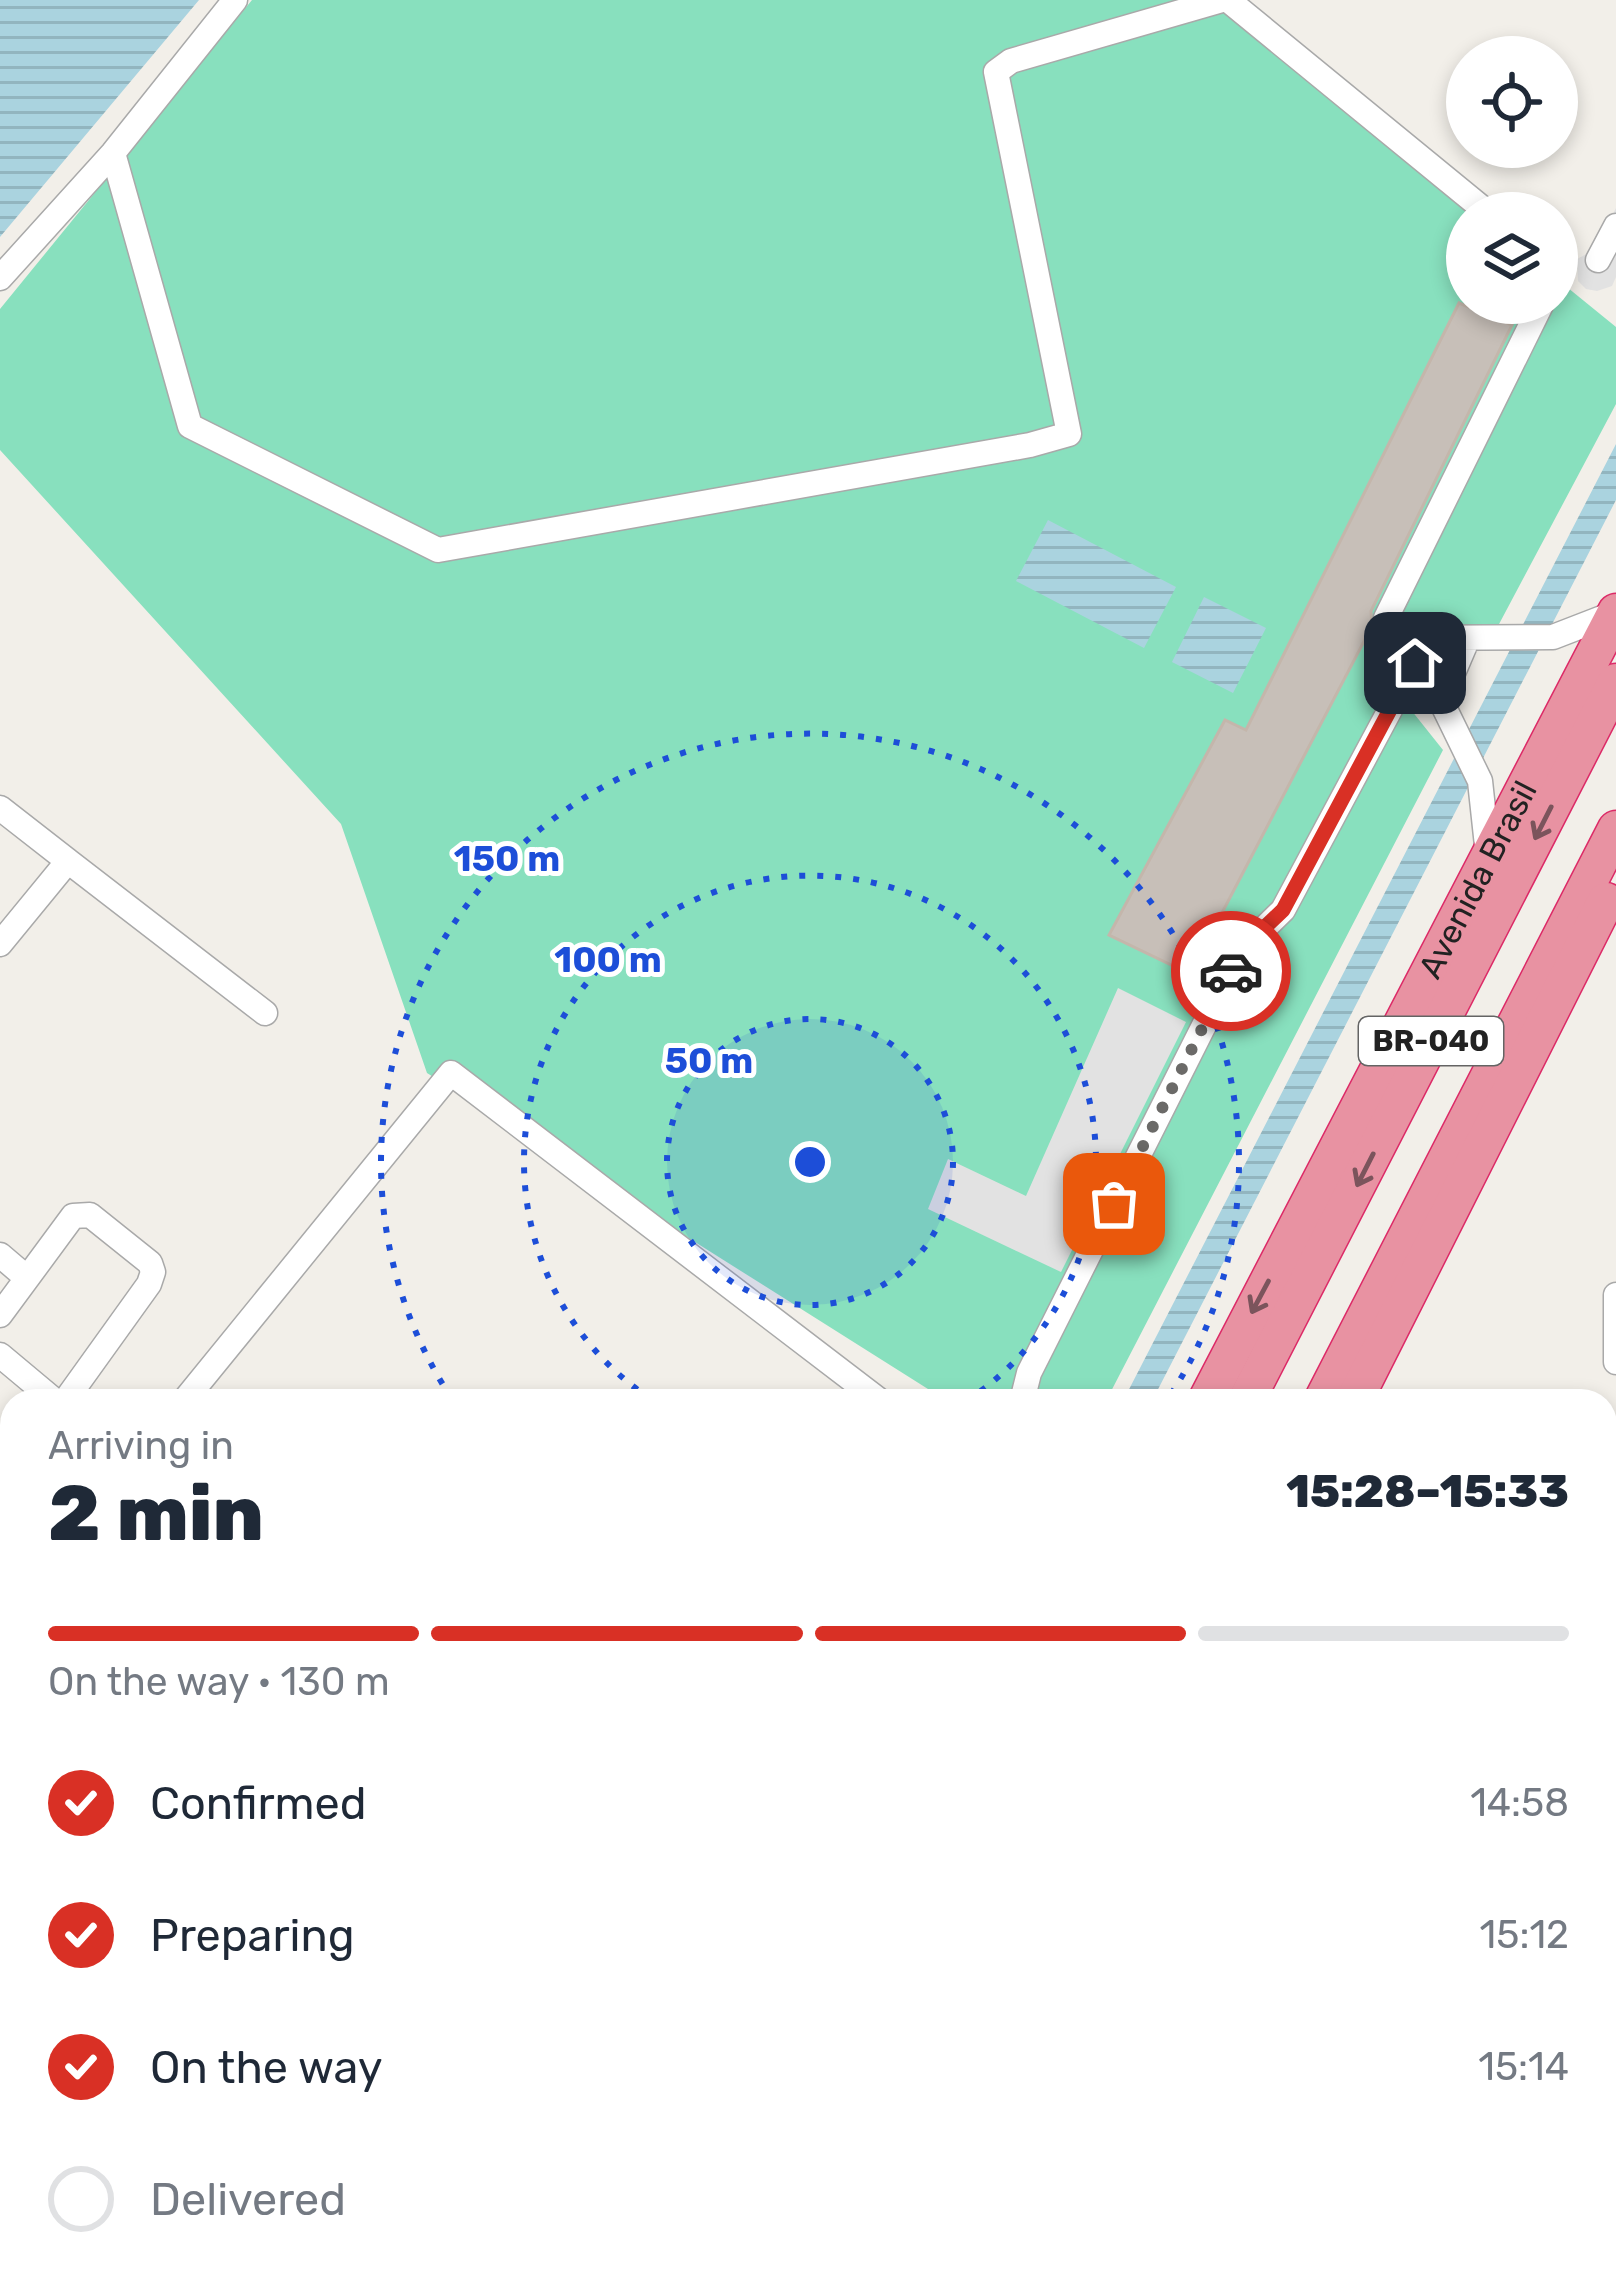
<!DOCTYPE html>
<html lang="en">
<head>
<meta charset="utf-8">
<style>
  :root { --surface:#fff; --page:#f6f6f7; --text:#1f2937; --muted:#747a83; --line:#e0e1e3; --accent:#d93025 }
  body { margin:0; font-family:Rubik,sans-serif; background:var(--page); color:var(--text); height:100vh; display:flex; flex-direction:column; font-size:45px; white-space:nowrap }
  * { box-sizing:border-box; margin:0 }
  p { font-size:39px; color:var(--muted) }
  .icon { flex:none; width:66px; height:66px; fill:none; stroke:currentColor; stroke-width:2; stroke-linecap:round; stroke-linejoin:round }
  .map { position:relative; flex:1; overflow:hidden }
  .panel { position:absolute; left:0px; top:1389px; width:1617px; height:900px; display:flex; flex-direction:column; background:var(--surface); border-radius:36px 36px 0 0; box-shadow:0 6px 18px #0003 }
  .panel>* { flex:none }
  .tools { position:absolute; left:1446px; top:36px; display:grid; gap:24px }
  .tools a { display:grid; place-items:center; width:132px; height:132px; border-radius:50%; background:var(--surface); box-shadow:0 6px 18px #0003; font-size:60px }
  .pin { position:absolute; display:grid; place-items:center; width:102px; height:102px; color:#fff; margin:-51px; border-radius:24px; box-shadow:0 6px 18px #0006 }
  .courier { position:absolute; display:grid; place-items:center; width:120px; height:120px; margin:-60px; border:9px solid #d93025; border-radius:50%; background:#fff; color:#222; box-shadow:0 3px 15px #0007 }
  .headline em { font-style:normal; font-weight:800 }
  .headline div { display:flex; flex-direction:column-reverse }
  .headline { display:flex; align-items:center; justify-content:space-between; height:204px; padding:0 48px }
  h1 { font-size:78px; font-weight:800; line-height:90px }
  .bar { display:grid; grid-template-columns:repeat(4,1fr); gap:18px 12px; align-content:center; height:144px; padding:0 48px }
  .bar i { height:15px; border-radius:9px; background:var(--line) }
  .bar .active { background:var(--accent) }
  .bar p { grid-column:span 4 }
  ol { padding:0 48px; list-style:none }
  li { display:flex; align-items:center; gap:36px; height:132px }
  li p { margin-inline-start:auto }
  li .icon { padding:12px; border-radius:50%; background:var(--accent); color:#fff; stroke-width:4 }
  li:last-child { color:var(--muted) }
  li i { width:66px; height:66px; border:6px solid var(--line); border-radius:50% }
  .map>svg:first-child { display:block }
  .pitch { fill:#88e0be }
  .parking { fill:#e2e2e2 }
  .water { fill:url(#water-rules) }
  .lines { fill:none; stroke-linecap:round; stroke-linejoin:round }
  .stream { stroke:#aad3df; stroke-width:6 }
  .building { fill:#c7bfb8; stroke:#c4b6ab; stroke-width:3 }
  .minor-casing { stroke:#a9a9a9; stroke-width:27 }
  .highway-casing { stroke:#dc2a67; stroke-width:39 }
  .minor { stroke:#fff; stroke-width:24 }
  .highway { stroke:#e892a2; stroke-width:36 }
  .oneway { stroke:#7b545c }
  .done { stroke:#6b6a68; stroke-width:12; stroke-dasharray:0 21.6 }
  .route { stroke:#d93025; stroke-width:15 }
  .ring { fill:none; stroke:#1d4ed8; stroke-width:6; stroke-dasharray:6 12 }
  .labels { text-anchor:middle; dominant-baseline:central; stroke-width:10; stroke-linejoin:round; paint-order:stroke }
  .shield { fill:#fff; stroke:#646464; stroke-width:3 }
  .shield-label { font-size:30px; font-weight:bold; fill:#222 }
  .street-label { font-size:33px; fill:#222; stroke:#fff }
  .centre { fill:#1d4ed8; stroke:#fff; stroke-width:6 }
  .ring-label { font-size:36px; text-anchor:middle; font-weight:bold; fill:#1d4ed8; stroke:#fff; stroke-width:10; stroke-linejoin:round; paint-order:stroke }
</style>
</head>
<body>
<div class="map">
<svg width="1616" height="2289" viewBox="0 0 1616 2289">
  <defs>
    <pattern id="water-rules" width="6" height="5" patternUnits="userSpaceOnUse" patternTransform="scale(3)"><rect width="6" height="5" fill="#aad3df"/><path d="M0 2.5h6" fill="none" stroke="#92b5bf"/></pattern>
  </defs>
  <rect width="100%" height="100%" fill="#f2efe9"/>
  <path class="pitch" d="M252 0H1217L1477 213H1467V303H1557V279L1616 327V404L1498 626 1407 632 1384 676 1443 750 1106 1401H947L427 1073 341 824 0 450V309Z"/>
  <path class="parking" d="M1616 208V277L1612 286 1597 291 1586 289 1578 281 1577 259 1594 250Z
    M1118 988 1186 1022 1061 1272 928 1209 948 1159 1026 1196Z"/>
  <path class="water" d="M0 0H199L0 237Z
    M1616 444V500L1152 1401H1123Z
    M1048 520 1176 587 1144 648 1016 581Z
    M1204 597 1266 628 1233 693 1172 662Z"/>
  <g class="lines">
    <path class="stream" d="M1051 2277 1069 2287"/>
  </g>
  <path class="building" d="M1459 303 1512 325 1371 611 1372 626 1190 974 1109 935 1225 720 1246 730Z"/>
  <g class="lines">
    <g class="minor-casing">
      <path id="minor" d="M1228 0 1488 213
        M113 153 190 426 438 550 1030 445 1069 434 996 72 1011 61 1222 0
        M1598 260 1616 226
        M0 278 113 153 235 0
        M1398 638 1553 637 1615 613
        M1441 701 1468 638
        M0 808 68 861 0 944
        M1488 855 1480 781 1441 701 1386 618 1542 303
        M68 861 265 1013
        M0 1255 27 1278
        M1616 1295V1362
        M0 1315 73 1216 90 1215 150 1263 153 1272 149 1284 65 1401
        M0 1355 55 1401
        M184 1401 451 1073 880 1401
        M1022 1401 1029 1373 1242 950 1283 910 1415 663
        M1616 1472C1609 1498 1600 1525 1616 1550
        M0 1526 12 1510
        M0 1626 12 1612
        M1605 1715 1616 1728
        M1613 1794 1616 1792
        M0 1819 12 1834
        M0 2240 12 2249
        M1605 2258 1616 2239
        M49 2277 65 2289
        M214 2277 231 2289
        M915 2277 926 2289
        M1002 2277 1024 2289
        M1072 2277 1094 2289
        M1515 2277 1537 2289
        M295 2289 304 2277
        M1587 2289 1594 2277"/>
    </g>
    <g class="highway-casing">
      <g id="highway">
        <path id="s1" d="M1206 1401 1616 612"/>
        <path d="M1246 1401 1616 682"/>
        <path d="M1322 1401 1616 829"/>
        <path d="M1354 1401 1606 901"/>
        <path d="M716 2289 725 2277"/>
        <path d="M762 2289 771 2277"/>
        <path d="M844 2289 852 2277"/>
        <path d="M882 2289 890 2277"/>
      </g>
    </g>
    <use href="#minor" class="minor"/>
    <use href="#highway" class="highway"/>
  </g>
  <defs><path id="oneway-shaft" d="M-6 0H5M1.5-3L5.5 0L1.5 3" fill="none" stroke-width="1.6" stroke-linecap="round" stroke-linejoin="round" transform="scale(3)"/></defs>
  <g class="oneway">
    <use href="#oneway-shaft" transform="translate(1543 823) rotate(117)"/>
    <use href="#oneway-shaft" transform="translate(1365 1170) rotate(117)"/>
    <use href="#oneway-shaft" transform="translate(1260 1297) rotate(118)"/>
  </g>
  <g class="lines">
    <path class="done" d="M1114 1204 1231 971"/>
    <path class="route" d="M1231 971 1241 950 1283 910 1415 663"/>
  </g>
  <circle cx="810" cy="1162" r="143" fill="#1d4ed8" fill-opacity=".12"/>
  <g class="ring">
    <circle cx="810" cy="1162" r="143"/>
    <path d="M652 1400A286 286 0 1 1 968 1400"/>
    <path d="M452 1399A429 429 0 1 1 1168 1399"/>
  </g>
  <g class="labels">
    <rect class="shield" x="1359" y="1017" width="144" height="48" rx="9"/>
    <g class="shield-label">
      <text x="1431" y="1041">BR-040</text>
    </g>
    <g class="street-label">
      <text stroke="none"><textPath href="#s1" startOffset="588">Avenida Brasil</textPath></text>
    </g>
  </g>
  <circle cx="810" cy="1162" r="18" class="centre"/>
  <g class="ring-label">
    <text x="507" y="871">150 m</text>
    <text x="608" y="972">100 m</text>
    <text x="709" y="1073">50 m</text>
  </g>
</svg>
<div class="tools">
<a><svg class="icon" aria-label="locate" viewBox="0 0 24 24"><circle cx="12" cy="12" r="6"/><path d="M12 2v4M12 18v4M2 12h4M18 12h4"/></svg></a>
<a><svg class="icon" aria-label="layers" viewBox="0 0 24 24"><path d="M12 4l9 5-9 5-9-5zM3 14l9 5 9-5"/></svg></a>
</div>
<div class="pin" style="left:1114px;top:1204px;background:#ea580c"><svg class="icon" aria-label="bag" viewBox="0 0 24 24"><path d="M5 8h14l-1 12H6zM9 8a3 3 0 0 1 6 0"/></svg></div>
<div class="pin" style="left:1415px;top:663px;background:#1f2937"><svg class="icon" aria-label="home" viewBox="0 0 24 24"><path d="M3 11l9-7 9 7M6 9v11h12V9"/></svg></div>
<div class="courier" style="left:1231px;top:971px"><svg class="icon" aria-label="car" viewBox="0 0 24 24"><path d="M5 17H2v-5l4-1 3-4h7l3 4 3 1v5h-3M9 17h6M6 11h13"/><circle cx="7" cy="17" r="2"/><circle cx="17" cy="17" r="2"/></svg></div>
<section class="panel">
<div class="headline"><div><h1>2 min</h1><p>Arriving in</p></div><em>15:28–15:33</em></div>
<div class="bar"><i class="active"></i><i class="active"></i><i class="active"></i><i></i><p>On the way · 130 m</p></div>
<ol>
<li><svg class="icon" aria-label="check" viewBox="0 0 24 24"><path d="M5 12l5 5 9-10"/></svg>Confirmed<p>14:58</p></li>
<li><svg class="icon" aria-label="check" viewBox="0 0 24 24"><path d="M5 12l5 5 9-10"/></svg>Preparing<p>15:12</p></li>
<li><svg class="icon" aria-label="check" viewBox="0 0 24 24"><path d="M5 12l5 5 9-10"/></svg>On the way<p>15:14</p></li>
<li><i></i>Delivered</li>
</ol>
</section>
</div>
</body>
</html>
